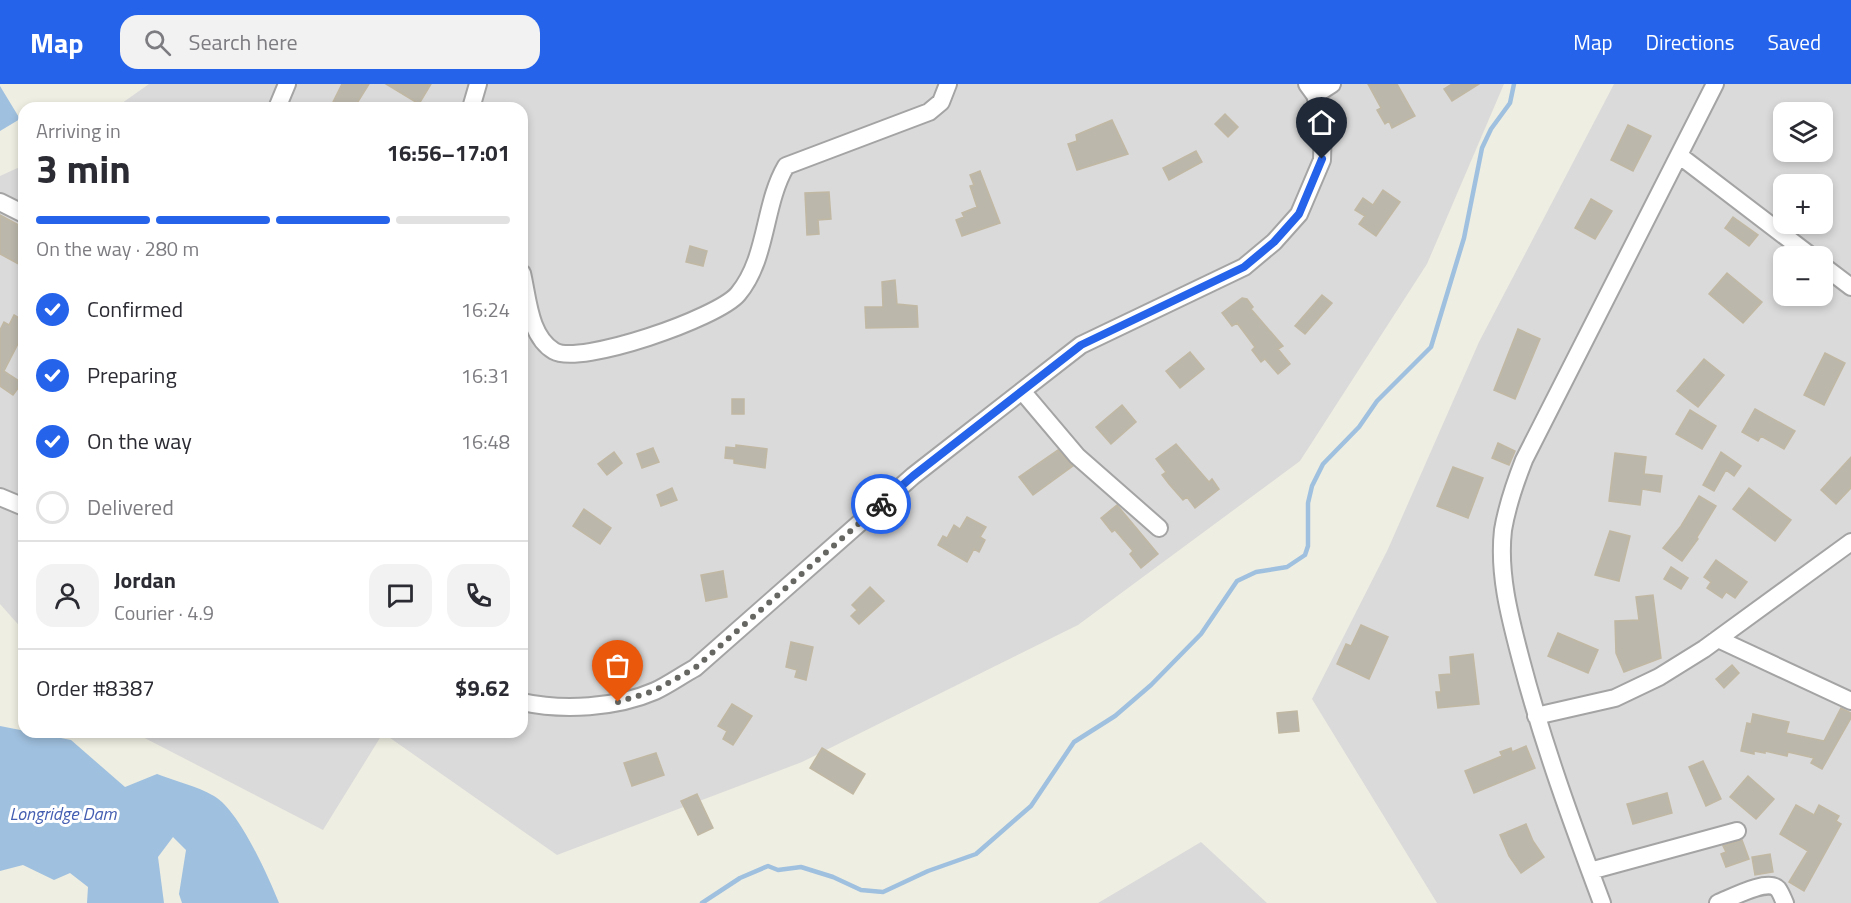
<!DOCTYPE html>
<html lang="en">
<head>
<meta charset="utf-8">
<style>
  :root { --surface:#fff; --page:#f2f2f3; --text:#2b2b33; --muted:#7c7c81; --line:#e1e1e2; --accent:#2563eb }
  body { margin:0; font-family:"Titillium Web",sans-serif; background:var(--page); color:var(--text); height:100vh; display:flex; flex-direction:column; font-size:22px; white-space:nowrap }
  * { box-sizing:border-box; margin:0 }
  p { font-size:20px; color:var(--muted) }
  .icon { flex:none; width:33px; height:33px; fill:none; stroke:currentColor; stroke-width:2; stroke-linecap:round; stroke-linejoin:round }
  .map { position:relative; flex:1; overflow:hidden }
  .panel { position:absolute; left:18px; top:18px; width:510px; height:636px; display:flex; flex-direction:column; background:var(--surface); border-radius:18px; box-shadow:0 3px 9px #0003 }
  .panel>* { flex:none }
  .buttons { position:absolute; left:1773px; top:18px; display:grid; gap:12px }
  .buttons a { display:grid; place-items:center; width:60px; height:60px; border-radius:12px; background:var(--surface); box-shadow:0 3px 9px #0003; font-size:30px }
  .pin { position:absolute; display:grid; place-items:center; width:51px; height:51px; color:#fff; margin:-62px -26px; border-radius:50% 50% 50% 0; rotate:-45deg; box-shadow:0 0 6px #0007 }
  .pin .icon { rotate:45deg }
  .courier { position:absolute; display:grid; place-items:center; width:60px; height:60px; margin:-30px; border:4px solid #2563eb; border-radius:50%; background:#fff; color:#222; box-shadow:0 2px 8px #0007 }
  .headline em { font-style:normal; font-weight:700 }
  .headline div { display:flex; flex-direction:column-reverse }
  .headline { display:flex; align-items:center; justify-content:space-between; height:102px; padding:0 18px }
  h1 { font-size:39px; font-weight:700; line-height:45px }
  .bar { display:grid; grid-template-columns:repeat(4,1fr); gap:9px 6px; align-content:center; height:72px; padding:0 18px }
  .bar i { height:8px; border-radius:4px; background:var(--line) }
  .bar .active { background:var(--accent) }
  .bar p { grid-column:span 4 }
  .line { display:flex; align-items:center; gap:15px; padding:0 18px; border-top:2px solid var(--line) }
  .line div { flex:1 }
  .round { display:grid; place-items:center; flex:none; width:63px; height:63px; border-radius:18px; background:var(--page) }
  ol { padding:0 18px; list-style:none }
  li { display:flex; align-items:center; gap:18px; height:66px }
  li p { margin-inline-start:auto }
  li .icon { padding:6px; border-radius:50%; background:var(--accent); color:#fff; stroke-width:4 }
  li:last-child { color:var(--muted) }
  li i { width:33px; height:33px; border:3px solid var(--line); border-radius:50% }
  header { display:flex; align-items:center; gap:36px; box-sizing:border-box; height:84px; padding:0 30px; background:var(--accent); color:#fff }
  header strong { font-size:28px }
  nav { display:flex; gap:33px; margin-inline-start:auto; font-size:21px }
  .search { width:420px; height:54px; background:var(--page); display:flex; align-items:center; gap:15px; box-sizing:border-box; padding:0 21px; border-radius:18px; color:var(--muted); font-size:22px }
  .map>svg:first-child { display:block }
  .residential { fill:#dbdada; fill-rule:evenodd }
  .water { fill:#9fc0df }
  .lines { fill:none; stroke-linecap:round; stroke-linejoin:round }
  .stream { stroke:#9fc0df; stroke-width:4.5 }
  .building { fill:#bbb7ab; stroke:#c1b8a3; stroke-width:1.5 }
  .minor-casing { stroke:#a4a4a4; stroke-width:20 }
  .minor { stroke:#fff; stroke-width:16 }
  .done { stroke:#666662; stroke-width:6; stroke-dasharray:0 10.8 }
  .route { stroke:#2563eb; stroke-width:8 }
  .labels { text-anchor:middle; dominant-baseline:central; stroke-width:6; stroke-linejoin:round; paint-order:stroke }
  .water-label { font-size:18px; font-style:italic; fill:#445eb1; stroke:#fff }
</style>
</head>
<body>
<header>
<strong>Map</strong>
<div class="search"><svg class="icon" aria-label="search" viewBox="0 0 24 24"><circle cx="10" cy="10" r="6"/><path d="M15 15l6 6"/></svg>Search here</div>
<nav><a>Map</a><a>Directions</a><a>Saved</a></nav>
</header>
<div class="map">
<svg width="1851" height="819" viewBox="0 0 1851 819">
  <rect width="100%" height="100%" fill="#efeee2"/>
  <path class="residential" d="M149 0H1504L1427 180 1300 377 1078 541 802 678 557 771 383 649 323 746 133 648H522V24H115Z
    M1614 0H1851V819H1437L1312 615 1388 465 1479 258ZM1784 28H1822V68H1784ZM1784 100H1822V140H1784ZM1784 172H1822V212H1784Z
    M24 81V547L0 520V92Z
    M1201 758 1267 819H1098Z"/>
  <path class="water" d="M0 2 20 35 0 47Z
    M0 642 71 656 125 703 157 690C175 697 197 702 214 712 239 726 268 792 279 819H182L179 810 186 766 173 753 158 773 164 819H87L88 803 70 789 54 796 23 781 0 787Z"/>
  <g class="lines">
    <path class="stream" d="M702 819 740 794 768 782 778 786 801 783 833 793 861 806 883 808 928 787 976 770 1031 722 1074 658 1115 632 1151 601 1201 550 1237 497 1256 488 1287 483 1305 471 1308 462V419L1312 402 1323 380 1359 343 1377 317 1431 263 1464 154 1482 64 1491 45 1510 19 1514 0"/>
  </g>
  <path class="building" d="M342 0H369L354 24H330Z
    M386 0H431L419 20Z
    M1368 0H1397L1415 32 1392 44 1389 37 1385 40 1377 26 1381 24Z
    M1452 0H1479L1452 17 1444 5Z
    M1225 30 1238 43 1228 53 1215 40Z
    M1112 36 1128 70 1077 86 1068 60 1077 57 1076 51Z
    M1628 41 1651 52 1633 87 1611 76Z
    M1196 67 1202 78 1169 96 1163 84Z
    M980 87 1000 139 962 152 956 136 964 133 962 129 977 123 970 102 974 101 970 91Z
    M1383 106 1400 118 1376 152 1359 140 1365 132 1355 126 1363 114 1373 121Z
    M829 108 831 135 818 136 819 150 807 151 805 109Z
    M1591 115 1612 127 1595 155 1575 144Z
    M0 131 24 144V183L0 170Z
    M1733 133 1758 151 1749 162 1725 144Z
    M690 162 707 167 703 182 686 178Z
    M1727 189 1762 218 1743 239 1709 210Z
    M895 196 897 220 917 222 918 243 866 244 865 223H883L882 198Z
    M1322 211 1332 219 1305 250 1295 242Z
    M1242 214 1247 215 1253 223 1251 225 1283 262 1278 265 1290 280 1278 290 1265 275 1261 278 1252 266 1255 263 1237 239 1232 242 1222 229Z
    M14 231 24 237V248L4 287 22 299 13 311 0 302V246L4 238 9 241Z
    M1518 245 1540 255 1515 315 1494 306Z
    M1190 268 1204 285 1180 304 1166 287Z
    M1825 269 1845 279 1824 321 1804 311Z
    M1704 275 1724 291 1698 323 1677 307Z
    M732 315H744V330H732Z
    M1122 321 1136 338 1111 360 1096 343Z
    M1755 325 1795 347 1784 365 1761 352 1758 357 1742 348Z
    M1690 326 1716 342 1702 365 1676 350Z
    M1498 359 1515 367 1509 381 1492 374Z
    M1176 360 1209 398 1212 395 1219 405 1195 424 1187 413 1183 416 1169 400 1162 391 1166 388 1156 375Z
    M736 361 767 365 765 384 734 379V375L725 374 726 363 736 364Z
    M653 364 659 378 642 384 637 370Z
    M1058 366 1073 382 1033 411 1019 393Z
    M614 368 622 379 607 391 598 380Z
    M1721 368 1741 382 1734 392 1726 386 1714 407 1703 401Z
    M1615 369 1646 373 1644 390 1662 392 1660 408 1642 405 1640 421 1609 417Z
    M1851 373V404L1836 420 1821 406Z
    M1453 383 1483 394 1468 434 1437 422Z
    M672 404 677 416 661 422 657 411Z
    M1749 404 1791 436 1775 457 1733 425Z
    M1699 412 1716 422 1697 453 1698 455 1682 477 1663 464 1681 442Z
    M1117 421 1158 470 1141 484 1130 470 1133 467 1115 446 1112 448 1101 434Z
    M584 425 611 444 600 460 573 442Z
    M967 433 986 443 980 453 985 456 979 468 974 465 967 478 938 461 943 452 947 454 954 441 960 445Z
    M1610 447 1630 452 1619 497 1595 491Z
    M1716 476 1747 498 1735 514 1726 508 1722 514 1707 504 1711 498 1704 493Z
    M1671 483 1688 494 1681 505 1664 495Z
    M723 487 727 513 706 517 701 491Z
    M870 503 884 517 859 540 851 532 857 526 852 521Z
    M1653 511 1661 574 1624 588 1616 569 1615 537 1639 536 1636 513Z
    M1361 541 1388 553 1369 595 1337 580 1346 560 1351 562Z
    M1558 549 1598 566 1588 589 1548 572Z
    M791 558 813 563 806 596 795 593 797 586 786 583Z
    M1473 570 1479 620 1438 624 1436 608H1441L1439 591 1451 590 1450 573Z
    M1732 581 1739 589 1724 604 1716 595Z
    M732 620 752 632 733 661 723 655 727 647 718 642Z
    M1841 624 1851 629V634L1822 685 1811 679 1814 674 1788 668 1787 672 1765 667V669L1754 667V670L1741 667 1747 639 1751 640 1753 630 1789 638 1786 649 1824 657Z
    M1297 627 1299 647 1279 649 1277 629Z
    M1526 662 1535 684 1474 709 1465 687 1502 672 1500 668 1511 664 1512 668Z
    M822 664 865 690 853 710 810 684Z
    M656 669 664 691 632 702 624 679Z
    M1703 677 1721 715 1706 722 1689 683Z
    M1748 692 1774 715 1756 735 1730 713Z
    M1667 709 1672 729 1633 740 1627 720Z
    M697 710 713 744 698 751 681 717Z
    M1796 721 1814 731 1819 721 1839 732 1836 737 1841 740 1804 807 1789 798 1808 767 1780 750Z
    M1526 740 1533 757 1544 773 1521 789 1509 772 1500 751Z
    M1742 756 1749 775 1726 783 1721 770 1726 768 1723 762Z
    M1770 770 1773 788 1755 791 1752 773Z"/>
  <g class="lines">
    <g class="minor-casing">
      <path id="minor" d="M1315 11 1332 0
        M277 24 287 0
        M471 24 478 0
        M1680 72 1811 172
        M0 118 24 130
        M1822 181 1851 203
        M522 189C528 214 529 252 554 267 580 282 718 234 738 210 768 174 763 121 786 82L929 28 941 18 948 0
        M1022 307 1077 372 1159 444
        M0 413 24 423
        M1718 555 1851 617
        M522 618C563 627 616 624 655 607 668 601 682 591 695 584L913 392 1081 261 1244 183 1274 158 1299 130 1322 76 1323 41 1315 11 1307 0
        M1536 632 1615 614 1659 593 1704 565 1851 458
        M1590 787 1737 747
        M1602 819C1572 739 1543 660 1521 576 1510 534 1498 490 1503 446 1507 422 1515 399 1524 376L1715 0
        M1718 819C1731 814 1768 794 1778 805 1781 809 1783 815 1785 819"/>
    </g>
    <use href="#minor" class="minor"/>
  </g>
  <g class="lines">
    <path class="done" d="M618 618 654 607 695 584 881 420"/>
    <path class="route" d="M881 420 913 392 1081 261 1244 183 1274 158 1299 130 1322 75"/>
  </g>
  <g class="labels">
    <g class="water-label">
      <text x="63" y="729">Longridge Dam</text>
    </g>
  </g>
</svg>
<div class="buttons">
<a><svg class="icon" aria-label="layers" viewBox="0 0 24 24"><path d="M12 4l9 5-9 5-9-5zM3 14l9 5 9-5"/></svg></a>
<a>+</a>
<a>−</a>
</div>
<div class="pin" style="left:618px;top:618px;background:#ea580c"><svg class="icon" aria-label="bag" viewBox="0 0 24 24"><path d="M5 8h14l-1 12H6zM9 8a3 3 0 0 1 6 0"/></svg></div>
<div class="pin" style="left:1322px;top:75px;background:#1f2937"><svg class="icon" aria-label="home" viewBox="0 0 24 24"><path d="M3 11l9-7 9 7M6 9v11h12V9"/></svg></div>
<div class="courier" style="left:881px;top:420px"><svg class="icon" aria-label="bike" viewBox="0 0 24 24"><circle cx="6" cy="16" r="4"/><circle cx="18" cy="16" r="4"/><path d="M6 16l4-8h5l3 8M10 8l3 8H6M13 5h3"/></svg></div>
<section class="panel">
<div class="headline"><div><h1>3 min</h1><p>Arriving in</p></div><em>16:56–17:01</em></div>
<div class="bar"><i class="active"></i><i class="active"></i><i class="active"></i><i></i><p>On the way · 280 m</p></div>
<ol>
<li><svg class="icon" aria-label="check" viewBox="0 0 24 24"><path d="M5 12l5 5 9-10"/></svg>Confirmed<p>16:24</p></li>
<li><svg class="icon" aria-label="check" viewBox="0 0 24 24"><path d="M5 12l5 5 9-10"/></svg>Preparing<p>16:31</p></li>
<li><svg class="icon" aria-label="check" viewBox="0 0 24 24"><path d="M5 12l5 5 9-10"/></svg>On the way<p>16:48</p></li>
<li><i></i>Delivered</li>
</ol>
<div class="line" style="height:108px"><a class="round"><svg class="icon" aria-label="person" viewBox="0 0 24 24"><circle cx="12" cy="8" r="4"/><path d="M4 21q1-7 8-7t8 7"/></svg></a><div><b>Jordan</b><p>Courier · 4.9</p></div><a class="round"><svg class="icon" aria-label="chat" viewBox="0 0 24 24"><path d="M4 5h16v11H9l-5 4z"/></svg></a><a class="round"><svg class="icon" aria-label="phone" viewBox="0 0 24 24"><path d="M5 4h4l2 5-3 2q2 4 5 5l2-3 5 2v4C11 20 4 13 5 4z"/></svg></a></div>
<div class="line" style="height:78px"><div>Order #8387</div><b>$9.62</b></div>
</section>
</div>
</body>
</html>
